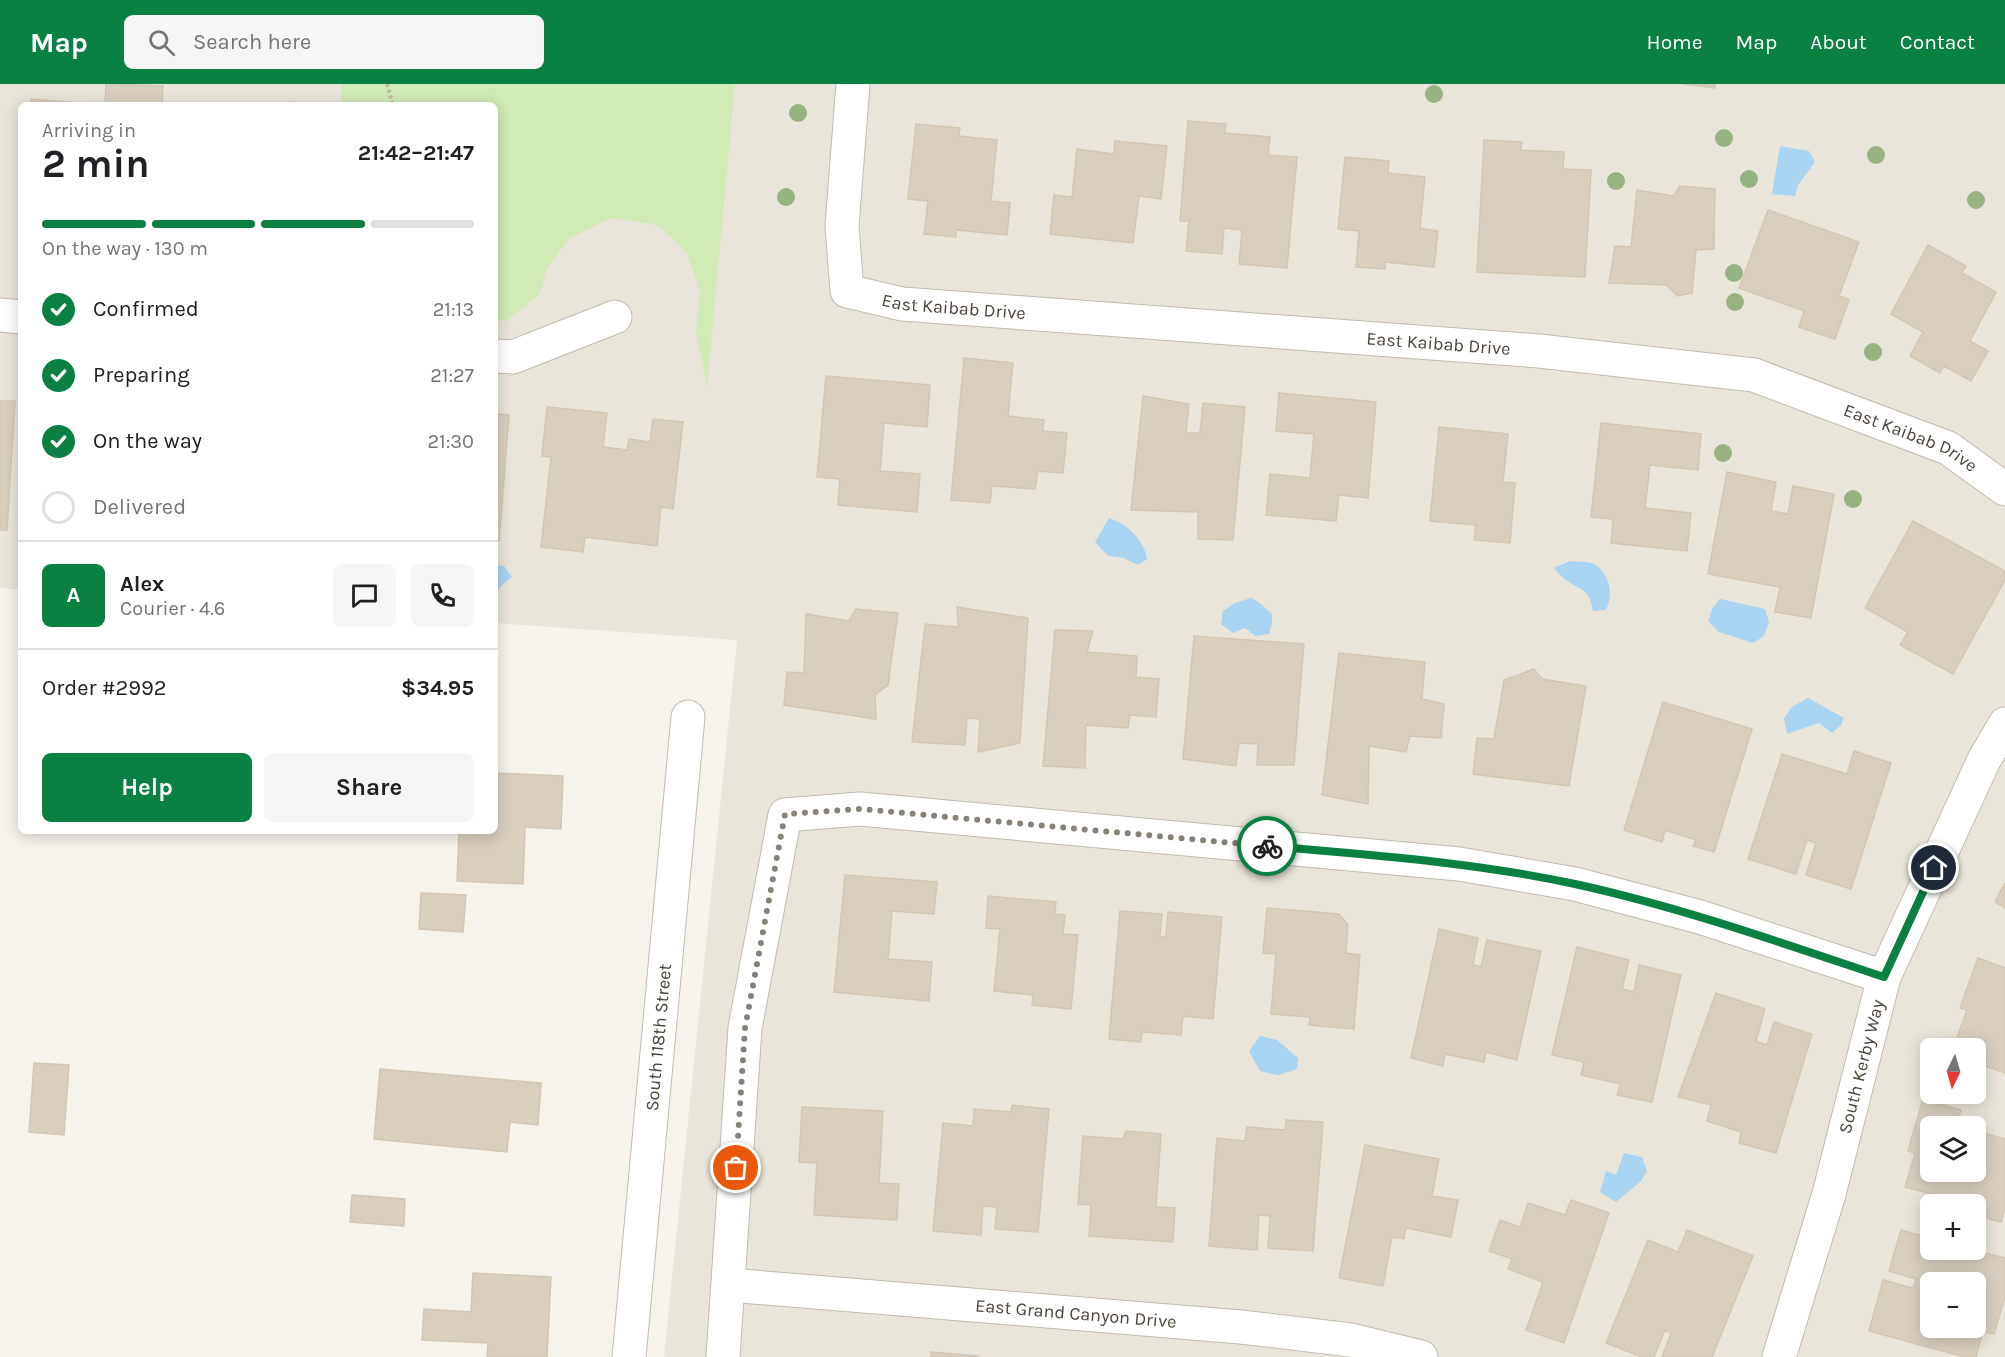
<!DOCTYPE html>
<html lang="en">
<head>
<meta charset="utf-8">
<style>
  :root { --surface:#fff; --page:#f6f6f6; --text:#202124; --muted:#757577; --line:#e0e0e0; --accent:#0b8043 }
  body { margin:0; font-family:Karla,sans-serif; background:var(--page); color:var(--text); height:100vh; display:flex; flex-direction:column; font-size:22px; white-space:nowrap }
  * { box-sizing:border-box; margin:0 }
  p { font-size:20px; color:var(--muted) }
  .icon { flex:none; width:33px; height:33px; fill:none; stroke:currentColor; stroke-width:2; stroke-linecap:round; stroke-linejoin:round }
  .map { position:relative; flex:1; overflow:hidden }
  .details { position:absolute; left:18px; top:18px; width:480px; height:732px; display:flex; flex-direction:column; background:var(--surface); border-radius:9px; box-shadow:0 3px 15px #0003 }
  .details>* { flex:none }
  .needle { width:39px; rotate:185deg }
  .tools { position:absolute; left:1920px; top:954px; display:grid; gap:12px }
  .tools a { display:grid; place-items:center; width:66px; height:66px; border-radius:9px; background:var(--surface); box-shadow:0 3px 15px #0003; font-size:30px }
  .pin { position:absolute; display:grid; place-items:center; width:51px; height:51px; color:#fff; margin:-26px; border:3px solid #fff; border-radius:50%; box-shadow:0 2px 6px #0007 }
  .courier { position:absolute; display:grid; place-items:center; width:60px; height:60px; margin:-30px; border:4px solid #0b8043; border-radius:50%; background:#fff; color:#222; box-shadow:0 2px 8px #0007 }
  .headline em { font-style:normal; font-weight:700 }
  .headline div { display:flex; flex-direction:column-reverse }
  .headline { display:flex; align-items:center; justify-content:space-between; height:102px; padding:0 24px }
  h1 { font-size:39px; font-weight:700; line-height:45px }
  .bar { display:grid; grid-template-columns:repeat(4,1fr); gap:9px 6px; align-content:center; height:72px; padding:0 24px }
  .bar i { height:8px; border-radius:4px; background:var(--line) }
  .bar .on { background:var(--accent) }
  .bar p { grid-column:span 4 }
  .line { display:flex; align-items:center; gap:15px; padding:0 24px; border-top:2px solid var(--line) }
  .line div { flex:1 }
  .round { display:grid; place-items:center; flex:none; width:63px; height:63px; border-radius:9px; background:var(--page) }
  ol { padding:0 24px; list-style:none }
  li { display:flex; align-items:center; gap:18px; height:66px }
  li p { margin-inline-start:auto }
  li .icon { padding:6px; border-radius:50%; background:var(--accent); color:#fff; stroke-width:4 }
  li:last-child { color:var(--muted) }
  li i { width:33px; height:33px; border:3px solid var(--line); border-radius:50% }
  .action { display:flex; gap:12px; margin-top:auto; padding:12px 24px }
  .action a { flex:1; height:69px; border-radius:9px; background:var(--accent); color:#fff; font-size:24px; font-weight:700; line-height:69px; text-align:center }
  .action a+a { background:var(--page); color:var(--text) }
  header { display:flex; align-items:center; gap:36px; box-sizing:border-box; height:84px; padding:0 30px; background:var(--accent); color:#fff }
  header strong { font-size:28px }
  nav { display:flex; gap:33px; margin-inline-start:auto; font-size:21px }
  .search { width:420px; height:54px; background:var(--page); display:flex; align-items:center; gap:15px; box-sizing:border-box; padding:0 21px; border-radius:9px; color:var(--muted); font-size:22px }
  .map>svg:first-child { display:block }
  .residential { fill:#eae5da; fill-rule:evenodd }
  .green { fill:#d2eab5 }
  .water { fill:#a9d4f2 }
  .building { fill:#d8cfc1; stroke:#d3c7b4; stroke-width:1.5; fill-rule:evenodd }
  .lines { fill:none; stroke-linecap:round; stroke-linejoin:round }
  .street-casing { stroke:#c2bbae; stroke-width:35 }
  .path { stroke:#c4b79f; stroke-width:4; stroke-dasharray:3 3; stroke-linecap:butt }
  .street { stroke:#fff; stroke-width:33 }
  .tree { fill:#97b381 }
  .done { stroke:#878178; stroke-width:6; stroke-dasharray:0 10.8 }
  .route { stroke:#0b8043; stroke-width:8 }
  .labels { text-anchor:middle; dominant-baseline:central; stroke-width:6; stroke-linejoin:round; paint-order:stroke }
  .street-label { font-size:18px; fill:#4b4439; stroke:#fff }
</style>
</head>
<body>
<header>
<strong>Map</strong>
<div class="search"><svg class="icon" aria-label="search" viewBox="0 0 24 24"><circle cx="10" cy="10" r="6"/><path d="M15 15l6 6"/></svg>Search here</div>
<nav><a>Home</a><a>Map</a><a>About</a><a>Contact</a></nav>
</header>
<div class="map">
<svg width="2005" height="1273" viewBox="0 0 2005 1273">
  <rect width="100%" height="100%" fill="#f6f3ec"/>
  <path class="residential" d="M0 0H2005V1273H664L737 556 495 539V21H21V506L0 504ZM1930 964H1976V1010H1930ZM1930 1042H1976V1088H1930ZM1930 1120H1976V1166H1930ZM1930 1198H1976V1244H1930Z"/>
  <path class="green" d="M342 0H735L707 304 696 247 700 207 687 169 658 141 611 134 570 154 547 184 539 211 506 237 495 236V21H341Z"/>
  <path class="water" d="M1780 62 1809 67 1815 78 1798 101 1795 112 1772 110Z
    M1109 434C1128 440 1144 456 1147 475L1138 481 1124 474 1108 472 1095 458Z
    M1570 477C1577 478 1588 477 1594 480 1611 491 1613 510 1606 526L1593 527C1589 503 1580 507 1565 495 1561 492 1557 488 1554 484Z
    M495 481 504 482 512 493 501 502 495 510Z
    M1251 514 1260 519 1272 530V539L1269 550 1256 552 1245 544 1233 549 1221 540 1223 527 1235 519Z
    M1720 515 1765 525 1769 538 1764 552 1753 559 1719 548 1708 537 1713 523Z
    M1808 614 1844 634 1841 641 1832 649 1819 639 1787 650 1784 634 1792 623Z
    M1260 952 1277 956 1298 974 1297 985 1278 991 1260 987 1249 967Z
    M1624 1069 1642 1073 1647 1087 1640 1098 1616 1118 1600 1108 1606 1087 1616 1091Z"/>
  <path class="building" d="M106 0 163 2 162 21H31V15L105 21Z
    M1683 0H1715V4Z
    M289 18 329 21H289Z
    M1188 37 1226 40 1225 49 1270 53 1268 71 1297 73 1287 184 1239 180 1242 146 1224 144 1222 170 1186 167 1189 137H1180Z
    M916 40 960 44 959 52 997 56 991 117 1010 119 1007 151 956 146V153L924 150 928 117 908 115Z
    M1484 56 1522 58 1521 66 1564 68 1563 85 1591 86 1585 193 1477 188Z
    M1115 57 1167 62 1161 115 1139 112 1133 159 1050 150 1054 111 1072 113 1077 65 1114 70Z
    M1345 73 1389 77 1388 89 1425 93 1420 144 1438 147 1434 183 1385 178V185L1356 183 1359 147 1338 145Z
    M1680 102 1715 105 1714 165 1696 166 1692 209 1677 212 1667 201 1609 199 1615 162 1631 163 1637 106 1674 112Z
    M1768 126 1859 158 1839 212 1849 216 1835 255 1799 243 1804 227 1739 204Z
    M1928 161 1966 182 1962 189 1996 208 1970 257 1988 267 1971 297 1944 282 1940 289 1910 272 1923 248 1891 230Z
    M964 274 1013 279 1008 332 1044 336 1043 347 1067 349 1063 389 1038 387 1035 405 992 402 990 419 951 416Z
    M826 292 930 301 927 343 884 339 880 387 920 390 917 428 838 421 840 395 817 393Z
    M1279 309 1376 318 1368 414 1339 411 1336 437 1266 431 1270 390 1310 394 1314 350 1276 347Z
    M1143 312 1189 320 1186 349H1200L1203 319 1245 323 1233 456 1198 455V428L1131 426Z
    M0 317H15L7 446H0Z
    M547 323 607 329 603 363 627 366 629 355 650 358 653 335 683 338 673 425 661 423 657 462 585 453 583 468 541 463 551 373 542 372Z
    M495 330 509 331 499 457 495 456Z
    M1601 339 1701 350 1698 386 1650 381 1645 424 1691 429 1687 467 1611 459 1613 435 1591 433Z
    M1439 343 1508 350 1503 398 1515 399 1510 459 1474 456 1476 441 1430 437Z
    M1727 388 1776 398 1771 427 1788 430 1793 402 1834 410 1811 534 1775 528 1780 503 1708 490Z
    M1913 437 2005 487V496L1953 590 1900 561 1908 548 1865 524Z
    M957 523 1028 534 1020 659 978 668 980 635 967 634 965 661 912 658 925 540 958 543Z
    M856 525 898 529 888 601 875 611 876 635 784 621 787 588 804 589 806 530 849 537Z
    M1055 546 1093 547 1087 568 1137 572 1136 593 1159 595 1156 633 1130 631 1128 644 1086 641 1085 684 1043 682Z
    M1194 552 1304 560 1294 681H1257L1258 660 1239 659 1236 682 1183 675Z
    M1339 569 1425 578 1422 615 1444 620 1441 654 1410 652 1406 668 1369 662 1368 720 1322 711Z
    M1534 585 1542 595 1586 602 1569 702 1473 690 1477 654 1494 655 1504 596Z
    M1663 618 1752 645 1714 768 1693 762 1696 756 1665 746 1662 758 1624 746Z
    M1854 667 1891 679 1851 805 1806 791 1816 759 1807 756 1796 790 1748 775 1782 670 1847 690Z
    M495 689 563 692 561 745 525 743 523 800 457 797 459 747H495Z
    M845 791 937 798 934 830 892 827 888 875 932 878 929 917 834 908Z
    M2005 799V824L1995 818Z
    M421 809 466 811 463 848 419 845Z
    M988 812 1056 818 1055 830 1065 831 1063 850 1078 851 1071 925 1032 921 1033 911 994 907 1000 845 986 844Z
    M1267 824 1339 830 1348 841 1346 869 1360 871 1354 945 1309 941 1310 933 1271 930 1276 870 1263 869Z
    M1120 827 1162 830 1160 853H1166L1168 828 1222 833 1213 935 1183 932 1181 951 1142 948 1141 958 1109 955Z
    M1439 845 1478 854 1473 881 1481 883 1487 856 1541 867 1517 976 1486 968 1484 978 1445 970 1443 982 1411 974Z
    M1577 863 1629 876 1622 905 1634 908 1639 881 1681 891 1652 1018 1617 1011 1620 1000 1581 991 1584 978 1552 971Z
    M1978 874 2005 884V989L1977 979 1983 963 1957 954 1967 926 1960 924Z
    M1716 909 1765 925 1756 957 1767 961 1774 938 1812 950 1776 1069 1739 1059 1741 1048 1707 1037 1711 1021 1678 1013Z
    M34 979 69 981 64 1051 29 1048Z
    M380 985 541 999 538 1041 510 1038 507 1068 374 1055Z
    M1923 1015 1961 1026 1956 1042H1960H1930V1088H1976V1047L2005 1055V1124L2001 1138 1976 1131V1120H1939L1933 1119 1935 1111 1905 1103 1915 1069 1908 1067Z
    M1012 1021 1049 1025 1038 1148 995 1145 997 1123 983 1122 981 1151 933 1147 943 1039 973 1042 974 1025 1011 1028Z
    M802 1023 883 1027 879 1099 899 1100 897 1136 814 1131 817 1079 799 1078Z
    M1286 1036 1323 1038 1313 1167 1268 1164 1270 1132 1259 1131 1257 1166 1209 1162 1217 1054 1245 1057 1247 1043 1285 1046Z
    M1126 1047 1161 1050 1156 1123 1175 1124 1173 1158 1089 1152 1091 1121 1078 1120 1083 1052 1123 1055Z
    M1365 1061 1439 1075 1432 1112 1458 1116 1451 1153 1406 1144 1404 1155 1392 1153 1383 1202 1339 1194Z
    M352 1111 405 1115 404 1142 350 1138Z
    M1571 1116 1609 1129 1564 1259 1526 1246 1543 1198 1508 1185 1512 1175 1489 1167 1500 1136 1520 1143 1528 1119 1565 1131Z
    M1687 1146 1753 1172 1712 1273H1662L1671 1249 1665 1246 1654 1273H1642L1606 1259 1648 1156 1678 1168Z
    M1901 1146 1930 1154V1166H1973L2005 1174V1213L1994 1250 1983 1247 1976 1273H1964L1869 1247 1883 1196 1913 1204 1916 1195 1889 1187ZM1930 1198H1976V1244H1930Z
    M473 1189 551 1193 547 1273H487L488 1259 422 1256 424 1225 471 1228Z
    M931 1268 978 1272V1273H931Z"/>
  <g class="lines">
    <g class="street-casing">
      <g id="street">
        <path id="s1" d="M853 0 842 142 847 207 902 220 1539 267 1754 291 1948 364 2005 405"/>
        <path d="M0 231 21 233"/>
        <path d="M495 272 513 273 615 233"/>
        <path id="s2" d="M729 1201 1241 1243 1351 1256 1421 1273"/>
        <path id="s3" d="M629 1273 688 633"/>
        <path d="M723 1273 745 944 785 731 860 725 1459 780 1575 800 1700 833 1884 893"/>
        <path id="s4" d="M1779 1273 1829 1110 1884 893 1984 676 2005 640"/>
      </g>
    </g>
    <path class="path" d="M387 0 393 21"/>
    <use href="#street" class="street"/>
  </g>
  <g class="tree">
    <circle cx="1434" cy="10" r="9"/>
    <circle cx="798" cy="29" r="9"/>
    <circle cx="1724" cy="54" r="9"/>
    <circle cx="1876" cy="71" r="9"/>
    <circle cx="1749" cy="95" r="9"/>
    <circle cx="1616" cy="97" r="9"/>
    <circle cx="786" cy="113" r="9"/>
    <circle cx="1976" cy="116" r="9"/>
    <circle cx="1734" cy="189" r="9"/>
    <circle cx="1735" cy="218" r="9"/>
    <circle cx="1873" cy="268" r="9"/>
    <circle cx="1723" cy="369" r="9"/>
    <circle cx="1853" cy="415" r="9"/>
  </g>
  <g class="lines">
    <path class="done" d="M736 1084 745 944 785 730 860 725 1267 762"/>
    <path class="route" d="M1267 762C1370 771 1473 778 1575 800 1680 823 1782 859 1884 893L1934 784"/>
  </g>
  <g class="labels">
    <g class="street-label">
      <text stroke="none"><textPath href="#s1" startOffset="316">East Kaibab Drive</textPath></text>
      <text stroke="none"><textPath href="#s1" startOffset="802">East Kaibab Drive</textPath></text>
      <text stroke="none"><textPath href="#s1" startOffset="1288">East Kaibab Drive</textPath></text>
      <text stroke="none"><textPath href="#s3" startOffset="321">South 118th Street</textPath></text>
      <text stroke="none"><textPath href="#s4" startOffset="302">South Kerby Way</textPath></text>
      <text stroke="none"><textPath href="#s2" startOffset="348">East Grand Canyon Drive</textPath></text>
    </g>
  </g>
</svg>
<div class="tools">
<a><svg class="needle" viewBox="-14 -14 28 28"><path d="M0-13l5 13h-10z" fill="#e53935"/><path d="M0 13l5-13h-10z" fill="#757577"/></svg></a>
<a><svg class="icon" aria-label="layers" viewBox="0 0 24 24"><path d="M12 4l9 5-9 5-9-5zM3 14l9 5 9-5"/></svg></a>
<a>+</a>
<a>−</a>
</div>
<div class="pin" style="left:736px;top:1084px;background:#ea580c"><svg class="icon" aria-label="bag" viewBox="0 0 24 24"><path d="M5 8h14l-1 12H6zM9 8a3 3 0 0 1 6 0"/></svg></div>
<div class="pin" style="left:1934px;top:784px;background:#1f2937"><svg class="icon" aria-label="home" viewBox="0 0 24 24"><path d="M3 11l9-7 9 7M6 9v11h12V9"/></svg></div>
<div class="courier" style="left:1267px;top:762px"><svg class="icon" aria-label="bike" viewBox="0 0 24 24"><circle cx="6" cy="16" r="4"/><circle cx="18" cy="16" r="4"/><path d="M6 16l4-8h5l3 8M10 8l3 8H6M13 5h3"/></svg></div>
<section class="details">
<div class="headline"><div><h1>2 min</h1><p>Arriving in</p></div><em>21:42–21:47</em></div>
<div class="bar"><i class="on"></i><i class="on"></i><i class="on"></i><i></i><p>On the way · 130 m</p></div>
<ol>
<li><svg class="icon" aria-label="check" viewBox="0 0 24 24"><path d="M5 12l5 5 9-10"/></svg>Confirmed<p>21:13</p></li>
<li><svg class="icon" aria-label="check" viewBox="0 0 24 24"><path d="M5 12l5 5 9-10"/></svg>Preparing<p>21:27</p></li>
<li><svg class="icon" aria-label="check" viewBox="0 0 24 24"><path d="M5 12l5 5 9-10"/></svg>On the way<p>21:30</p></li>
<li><i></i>Delivered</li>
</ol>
<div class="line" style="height:108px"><b class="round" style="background:var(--accent);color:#fff">A</b><div><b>Alex</b><p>Courier · 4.6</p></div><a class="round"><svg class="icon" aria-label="chat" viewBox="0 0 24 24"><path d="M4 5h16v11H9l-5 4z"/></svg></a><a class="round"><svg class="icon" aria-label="phone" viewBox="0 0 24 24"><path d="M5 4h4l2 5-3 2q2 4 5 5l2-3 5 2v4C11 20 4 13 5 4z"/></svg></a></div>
<div class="line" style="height:78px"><div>Order #2992</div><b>$34.95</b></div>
<div class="action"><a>Help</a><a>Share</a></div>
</section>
</div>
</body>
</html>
